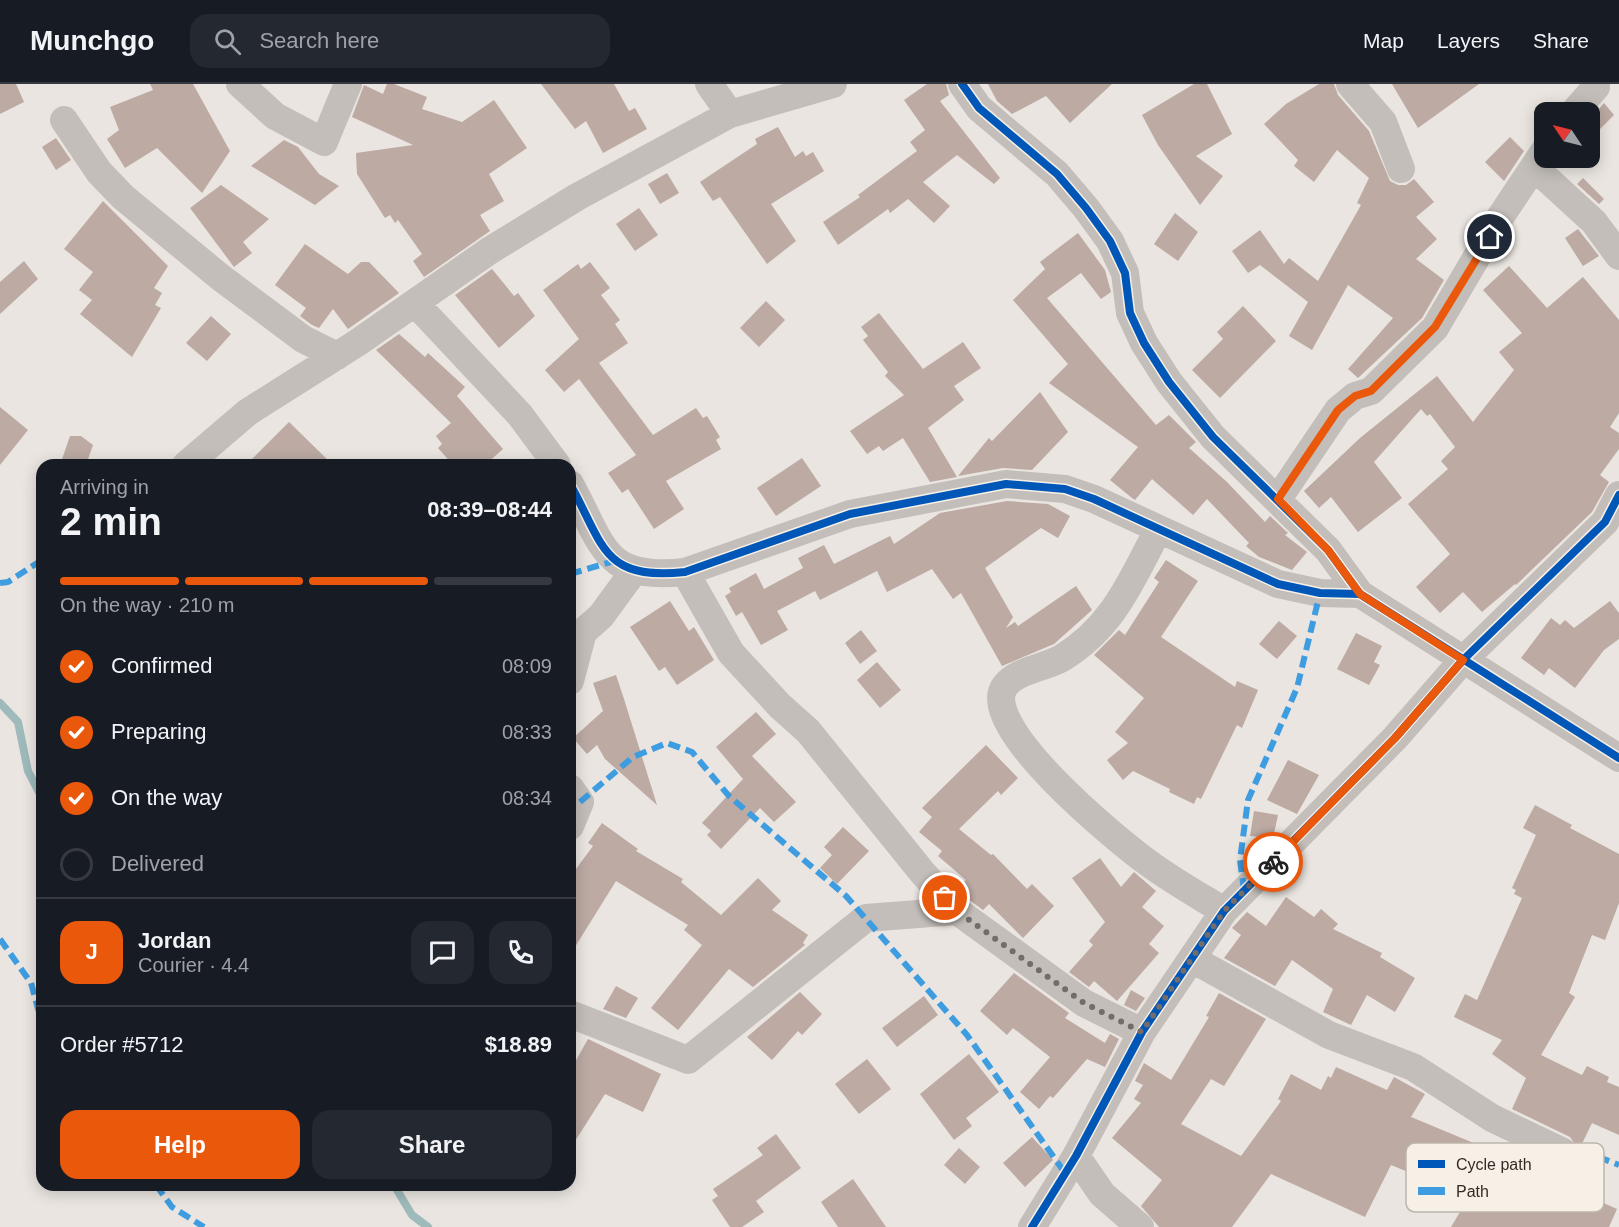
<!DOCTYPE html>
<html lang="en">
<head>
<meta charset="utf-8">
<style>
  :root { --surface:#171b24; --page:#242831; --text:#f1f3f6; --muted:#9ea1a6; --line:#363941; --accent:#ea580c }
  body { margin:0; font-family:Arial,sans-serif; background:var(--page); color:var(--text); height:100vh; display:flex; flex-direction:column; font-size:22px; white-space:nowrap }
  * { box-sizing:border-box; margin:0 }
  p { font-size:20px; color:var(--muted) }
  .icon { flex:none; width:33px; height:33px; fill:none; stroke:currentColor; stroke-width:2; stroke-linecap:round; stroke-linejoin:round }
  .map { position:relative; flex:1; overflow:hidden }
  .details { position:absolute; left:36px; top:375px; width:540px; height:732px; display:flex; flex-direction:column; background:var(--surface); border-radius:18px; box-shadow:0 3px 15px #0003 }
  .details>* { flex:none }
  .needle { width:39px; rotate:305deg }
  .buttons { position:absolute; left:1534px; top:18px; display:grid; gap:12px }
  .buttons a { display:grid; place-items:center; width:66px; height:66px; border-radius:12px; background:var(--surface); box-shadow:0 3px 15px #0003; font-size:30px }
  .pin { position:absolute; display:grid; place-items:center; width:51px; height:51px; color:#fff; margin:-26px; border:3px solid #fff; border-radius:50%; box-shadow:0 2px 6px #0007 }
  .courier { position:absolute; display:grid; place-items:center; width:60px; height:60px; margin:-30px; border:4px solid #ea580c; border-radius:50%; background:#fff; color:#222; box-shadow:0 2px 8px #0007 }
  .head em { font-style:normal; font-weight:700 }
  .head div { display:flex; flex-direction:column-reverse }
  .head { display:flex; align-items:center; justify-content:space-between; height:102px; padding:0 24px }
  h1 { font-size:39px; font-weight:700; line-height:45px }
  .bar { display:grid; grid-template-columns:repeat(4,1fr); gap:9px 6px; align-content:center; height:72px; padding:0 24px }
  .bar i { height:8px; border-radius:4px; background:var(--line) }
  .bar .current { background:var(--accent) }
  .bar p { grid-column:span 4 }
  .line { display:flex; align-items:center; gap:15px; padding:0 24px; border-top:2px solid var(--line) }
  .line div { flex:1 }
  .round { display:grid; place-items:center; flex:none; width:63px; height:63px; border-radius:18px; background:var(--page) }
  ol { padding:0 24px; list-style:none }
  li { display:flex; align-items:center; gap:18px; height:66px }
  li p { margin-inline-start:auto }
  li .icon { padding:6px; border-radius:50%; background:var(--accent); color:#fff; stroke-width:4 }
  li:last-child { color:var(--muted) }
  li i { width:33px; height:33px; border:3px solid var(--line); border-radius:50% }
  .action { display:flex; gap:12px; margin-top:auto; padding:12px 24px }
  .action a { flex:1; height:69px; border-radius:18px; background:var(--accent); color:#fff; font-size:24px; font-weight:700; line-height:69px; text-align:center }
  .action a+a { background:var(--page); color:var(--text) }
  header { display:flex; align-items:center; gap:36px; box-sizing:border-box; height:84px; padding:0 30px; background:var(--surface); border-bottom:2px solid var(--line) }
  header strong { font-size:28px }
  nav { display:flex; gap:33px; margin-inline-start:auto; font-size:21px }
  .search { width:420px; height:54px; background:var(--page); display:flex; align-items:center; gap:15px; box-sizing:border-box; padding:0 21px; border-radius:18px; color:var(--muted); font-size:22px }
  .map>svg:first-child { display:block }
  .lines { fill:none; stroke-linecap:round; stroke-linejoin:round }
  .stream { stroke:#9ebaba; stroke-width:8 }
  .building { fill:#bcaaa3 }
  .minor { stroke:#c3beb9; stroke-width:28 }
  .quiet { stroke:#3e9ce0; stroke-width:6; stroke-dasharray:12 6; stroke-linecap:butt }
  .cycleway-casing { stroke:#f7f0e7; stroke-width:11 }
  .cycleway { stroke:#0057b8; stroke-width:8 }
  .done { stroke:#736c68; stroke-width:6; stroke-dasharray:0 10.8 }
  .route { stroke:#ea580c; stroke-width:8 }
  .key { fill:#f7f0e7; stroke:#bcb5ad; stroke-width:1.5 }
  .key-label { font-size:16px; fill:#332b27 }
</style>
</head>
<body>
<header>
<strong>Munchgo</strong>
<div class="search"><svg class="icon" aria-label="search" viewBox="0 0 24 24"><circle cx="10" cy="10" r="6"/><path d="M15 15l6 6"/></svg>Search here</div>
<nav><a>Map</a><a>Layers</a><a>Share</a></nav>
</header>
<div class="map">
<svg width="1619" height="1143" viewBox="0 0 1619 1143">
  <rect width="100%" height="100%" fill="#eae5e0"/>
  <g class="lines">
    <path class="stream" d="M0 619 18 638 28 687 42 714
      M394 1101 412 1131 428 1143"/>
  </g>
  <path class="building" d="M0 0H16L24 18 0 30Z
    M150 0H193L230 67 202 109 157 64 125 84 107 55 119 46 110 23 153 6Z
    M387 0H394L427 13 422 25 462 38 494 16 527 64 489 90 504 117 480 131 490 147 424 193 413 177 422 170 398 136 395 139 390 131 385 134 357 90 356 69 413 61 352 33 364 1 383 10Z
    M541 0H614L629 27 635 24 647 45 603 69 586 37 575 45Z
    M927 0H946L949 11 940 17 1000 94 994 100 957 71 923 98 950 122 934 139 908 115 890 129 888 125 838 161 823 138 860 113 858 111 917 67 910 58 925 46 904 16Z
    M988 0H1112L1070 39 1046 12 1012 30 997 17Z
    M1194 0H1207L1232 50 1196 72 1223 92 1200 121 1158 61 1142 31Z
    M1319 0H1334L1338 11 1369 47 1390 97 1398 101H1406L1414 95 1434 118 1416 133 1437 155 1416 175 1444 196 1422 234 1358 294 1348 285 1393 234 1348 201 1312 266 1289 252 1308 218 1260 181 1248 189 1232 167 1260 146 1284 180 1289 174 1318 197 1361 121 1357 119 1369 94 1337 66 1314 98 1294 82 1298 76 1264 40 1286 20Z
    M1392 0H1479L1418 44Z
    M1604 19 1614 31 1590 55V35Z
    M778 43 795 73 803 67 806 72 813 68 824 87 771 120 796 157 767 180 720 113 713 117 700 98 757 60 755 55Z
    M1510 53 1524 67 1504 97 1485 78Z
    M56 54 71 76 56 86 42 63Z
    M284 56 298 63 319 90 339 102 315 121 251 82Z
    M667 89 679 109 660 120 648 100Z
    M1583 94 1604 115 1599 120 1577 100Z
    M221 101 269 135 243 158 252 169 234 183 190 124Z
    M103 117 168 182 154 204 162 209 155 221 161 224 132 273 80 230 92 216 79 206 93 188 64 165Z
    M639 124 658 151 635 167 616 140Z
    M1175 129 1198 148 1178 177 1154 160Z
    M1578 145 1599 172 1583 182 1565 154Z
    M1078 149 1105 186 1111 208 1101 215 1081 189 1047 214 1156 341 1169 331 1196 358 1189 364 1227 398 1265 438 1270 432 1288 449 1285 451 1307 468 1292 486 1259 473 1246 462 1249 459 1207 415 1193 431 1152 395 1135 416 1132 414 1110 396 1138 363 1049 299 1068 280 1013 216 1045 185 1040 178Z
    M305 160 348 190 361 178H369L399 209 348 245 333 225 319 244 312 241 300 232 306 224 275 201Z
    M24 177 38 195 0 230V198Z
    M590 178 610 204 601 211 620 236 615 240 628 259 599 279 653 351 696 324 703 334 707 332 720 353 716 356 721 365 666 397 684 425 654 445 628 405 622 409 608 389 636 371 579 295 564 308 545 286 579 255 543 206 578 180 581 185Z
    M1509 182 1547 224 1583 193 1619 236V329L1610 343 1619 349V365L1600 391 1609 398 1592 428 1516 501 1515 500 1482 528 1463 508 1440 529 1416 503 1450 470 1408 420 1448 385 1441 377 1455 363 1430 330 1427 332 1421 325 1374 378 1402 414 1358 448 1331 413 1319 424 1304 407 1360 354 1437 292 1473 338 1514 286 1499 268 1522 249 1483 206Z
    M492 185 514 212 518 209 535 232 499 264 455 211Z
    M766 217 785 236 759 263 740 244Z
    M1243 222 1276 257 1220 314 1192 286 1223 255 1217 248Z
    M879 229 923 285 963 258 981 284 954 302 964 316 928 344 957 393 930 398 903 354 883 367 879 362 867 370 850 347 904 311 885 292 888 288 863 256 868 252 861 243Z
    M211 232 231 250 207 277 186 259Z
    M399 250 425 273 428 269 465 303 457 312 503 365 485 381H453L438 364 442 360 436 352 451 339 376 266Z
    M1040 308 1068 348 1032 386 1003 384 958 392 989 354 992 357Z
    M0 323 28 346 0 381Z
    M289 338 333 381H246Z
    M70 352H81L93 361 86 381H60Z
    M802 374 821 402 776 432 757 404Z
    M1007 417 1048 420 1070 432 1058 454 1041 444 985 484 1013 533 1006 544 1015 538 1018 542 1076 502 1092 526 1054 560 1002 582 961 509 953 515 932 485 887 508 877 487 820 516 815 507 777 527 788 546 761 561 742 528 736 532 725 512 731 508 729 504 756 489 764 505 803 484 798 474 824 461 834 480 890 452 894 460 940 429Z
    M1166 476 1198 497 1161 553 1235 603 1237 597 1258 606 1242 644 1237 641 1201 715 1197 713 1194 720 1169 708 1170 705 1133 687 1123 696 1107 676 1128 659 1115 648 1144 614 1094 571 1119 546 1125 551 1159 498 1154 494Z
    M670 517 689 547 694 543 714 576 677 601 665 583 659 587 630 543Z
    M1610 517 1619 529V555L1604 566 1575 604 1549 584 1544 591 1521 574 1551 534 1560 541 1565 536 1574 544Z
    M1279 537 1297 552 1277 575 1259 560Z
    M861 546 877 567 860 580 845 559Z
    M1356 549 1382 562 1374 578 1380 581 1369 601 1337 585Z
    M877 578 901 606 880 624 857 596Z
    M616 591 624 615 657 721 605 675 597 661 587 670 573 654 603 627 593 599Z
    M756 628 776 650 752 672 796 718 774 738 760 724 721 765 707 751 711 747 702 739 743 695 716 663Z
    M986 661 1018 694 1001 711 998 707 959 745 991 771 993 770 1027 805 1032 800 1054 822 1023 854 989 820 983 826 968 815 958 804 966 796 938 772 942 767 919 748 932 733 922 724Z
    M1288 676 1319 691 1297 730 1267 716Z
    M1535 721 1572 741 1570 744 1619 770V819L1605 856 1592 851 1569 909 1575 913 1541 971 1582 991 1587 982 1609 993 1607 998 1619 1003V1051L1592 1039 1579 1066 1570 1053 1512 1025 1526 994 1492 970 1502 956 1454 933 1465 910 1477 916 1522 814 1514 810 1516 806 1512 804 1536 751 1523 744Z
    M1254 727 1278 731 1273 754 1250 752Z
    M602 739 638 765 636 767 683 795 681 798 721 831 758 794 781 817 772 826 808 851 803 859 805 861 753 903 729 885 678 946 651 924 702 861 684 846 688 841 616 797 570 871V793L593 762 588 759Z
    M843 743 869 767 837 800 820 784 832 771 824 763Z
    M1100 774 1121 803 1134 788 1156 807 1142 823 1164 842 1149 860 1159 869 1117 917 1094 897 1089 903 1069 888 1093 861 1089 857 1105 838 1072 794Z
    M1286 813 1314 833 1321 825 1338 840 1333 845 1382 869 1380 873 1415 894 1395 928 1367 911 1351 941 1323 928 1333 905 1292 876 1275 902 1224 874 1241 851 1232 844 1247 828 1266 842Z
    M1014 889 1069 929 1065 934 1105 959 1110 950 1119 955 1105 983 1087 975 1053 1014 1050 1012 1039 1025 1020 1008 1050 973 1013 944 1007 951 980 927Z
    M616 902 638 914 626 934 603 925Z
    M1131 906 1145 914 1136 927 1124 921Z
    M800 908 822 930 802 951 798 947 772 976 747 953Z
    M1219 909 1266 935 1224 1002 1211 995 1181 1040 1241 1072 1281 1017 1278 1015 1291 990 1321 1006 1328 992 1331 994 1336 983 1387 1006 1394 993 1425 1010 1411 1033 1476 1060 1475 1063 1526 1085 1531 1071 1556 1083 1572 1082 1563 1101 1617 1125 1609 1143H1451L1469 1113 1391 1081 1365 1133 1271 1090 1232 1143H1159L1141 1122 1162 1096 1112 1054 1141 1019 1134 1015 1143 1001 1135 997 1144 979 1171 996 1209 933 1206 932Z
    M924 912 938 931 897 963 882 944Z
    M588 955 661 990 643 1028 605 1010 570 1065V987Z
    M969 970 999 1008 966 1034 972 1042 954 1056 920 1010Z
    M867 975 891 1005 859 1030 835 1000Z
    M776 1050 801 1084 756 1117 764 1128 742 1143H730L712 1116 718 1112 713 1105 763 1071 757 1064Z
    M1032 1053 1053 1076 1025 1103 1003 1079Z
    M959 1064 980 1083 965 1100 944 1081Z
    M853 1095 886 1143H838L821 1118Z"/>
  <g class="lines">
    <path class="minor" d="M240 0 275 32 324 58 348 0
      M709 0 730 30
      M962 0 979 24 1057 90 1086 124 1110 157 1125 189 1130 229 1144 259 1169 298 1213 353 1328 466 1360 510 1619 674
      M1350 0 1383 38 1401 85
      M1574 28 1596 3
      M64 36 99 88 123 113 220 193 303 255 337 272
      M1534 83 1594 138 1619 172
      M415 219 520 331 557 381
      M186 381 248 328 357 259 489 167 577 113 730 30 833 0
      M570 400C604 461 602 497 685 488L850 430 1006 400 1065 405 1094 415 1278 500 1320 509 1360 510
      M1278 415 1338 326 1355 312 1371 307 1435 244 1499 135 1545 66
      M1158 446C1131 497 1114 542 1062 574 1045 584 1017 586 1005 602 976 641 1118 757 1147 778 1171 796 1198 811 1224 827
      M685 488 731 569 780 622 808 647 922 788 957 827 1084 919 1142 948
      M570 597 583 548 601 532 634 487
      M570 704 580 718 570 742
      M1192 875 1329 951 1413 983 1492 1034 1563 1068
      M570 930 688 976 866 834 957 827
      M1076 1072 1102 1110 1140 1143
      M1032 1143 1076 1072 1142 948 1224 827 1395 654 1463 576 1605 438 1619 411"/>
    <path class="quiet" d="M570 490 614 477
      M0 499 8 498 42 476
      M580 718 633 673 667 659 692 668 729 712 846 812 967 951 1065 1089
      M1244 806 1240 776 1248 716 1297 604 1320 509
      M0 855 31 899 42 939
      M1563 1068 1583 1067 1619 1081
      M156 1101 172 1123 204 1143"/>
    <g class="cycleway-casing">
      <path id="cycleway" d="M962 0 979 24 1057 90 1086 124 1110 157 1125 189 1130 229 1144 259 1169 298 1213 353 1328 466 1360 510 1619 674
        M570 400C604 461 602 497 685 488L850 430 1006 400 1065 405 1094 415 1278 500 1320 509 1360 510
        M1032 1143 1076 1072 1142 948 1224 827 1395 654 1463 576 1605 438 1619 411"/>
    </g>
    <use href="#cycleway" class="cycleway"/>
  </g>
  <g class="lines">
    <path class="done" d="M945 814 957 827 1084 919 1142 948 1224 827 1273 778"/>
    <path class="route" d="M1273 778 1395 654 1463 576 1360 510 1328 466 1278 415 1338 326 1355 312 1371 307 1435 243 1490 153"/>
  </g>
  <rect x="1406" y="1059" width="198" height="69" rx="9" class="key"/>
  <rect x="1418" y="1076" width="27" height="8" fill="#0057b8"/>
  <rect x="1418" y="1103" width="27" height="8" fill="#3e9ce0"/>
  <g class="key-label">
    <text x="1456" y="1086">Cycle path</text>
    <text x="1456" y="1113">Path</text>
  </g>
</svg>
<div class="buttons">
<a><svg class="needle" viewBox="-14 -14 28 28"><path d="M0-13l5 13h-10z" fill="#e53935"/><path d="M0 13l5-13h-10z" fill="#9ea1a6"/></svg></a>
</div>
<div class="pin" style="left:945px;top:814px;background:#ea580c"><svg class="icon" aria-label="bag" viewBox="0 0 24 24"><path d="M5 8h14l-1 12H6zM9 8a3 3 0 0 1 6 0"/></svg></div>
<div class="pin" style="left:1490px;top:153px;background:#1f2937"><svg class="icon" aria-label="home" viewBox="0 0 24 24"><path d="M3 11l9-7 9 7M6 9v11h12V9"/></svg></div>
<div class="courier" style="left:1273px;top:778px"><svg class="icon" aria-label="bike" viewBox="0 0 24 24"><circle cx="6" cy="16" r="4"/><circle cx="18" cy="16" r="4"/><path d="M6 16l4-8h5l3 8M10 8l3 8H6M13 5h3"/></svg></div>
<section class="details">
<div class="head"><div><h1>2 min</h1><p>Arriving in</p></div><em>08:39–08:44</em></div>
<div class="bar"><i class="current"></i><i class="current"></i><i class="current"></i><i></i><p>On the way · 210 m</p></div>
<ol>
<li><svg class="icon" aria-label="check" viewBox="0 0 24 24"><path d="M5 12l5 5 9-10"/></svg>Confirmed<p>08:09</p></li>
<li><svg class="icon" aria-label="check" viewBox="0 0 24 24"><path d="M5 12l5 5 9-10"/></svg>Preparing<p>08:33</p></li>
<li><svg class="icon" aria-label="check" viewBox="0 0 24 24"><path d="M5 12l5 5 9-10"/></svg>On the way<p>08:34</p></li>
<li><i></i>Delivered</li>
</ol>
<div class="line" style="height:108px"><b class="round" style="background:var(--accent);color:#fff">J</b><div><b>Jordan</b><p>Courier · 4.4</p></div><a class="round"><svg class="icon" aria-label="chat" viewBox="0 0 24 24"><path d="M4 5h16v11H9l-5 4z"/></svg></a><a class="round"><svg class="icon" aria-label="phone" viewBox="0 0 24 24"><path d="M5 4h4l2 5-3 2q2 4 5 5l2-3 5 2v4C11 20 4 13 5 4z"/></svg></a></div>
<div class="line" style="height:78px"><div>Order #5712</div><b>$18.89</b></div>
<div class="action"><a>Help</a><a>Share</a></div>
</section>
</div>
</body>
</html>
